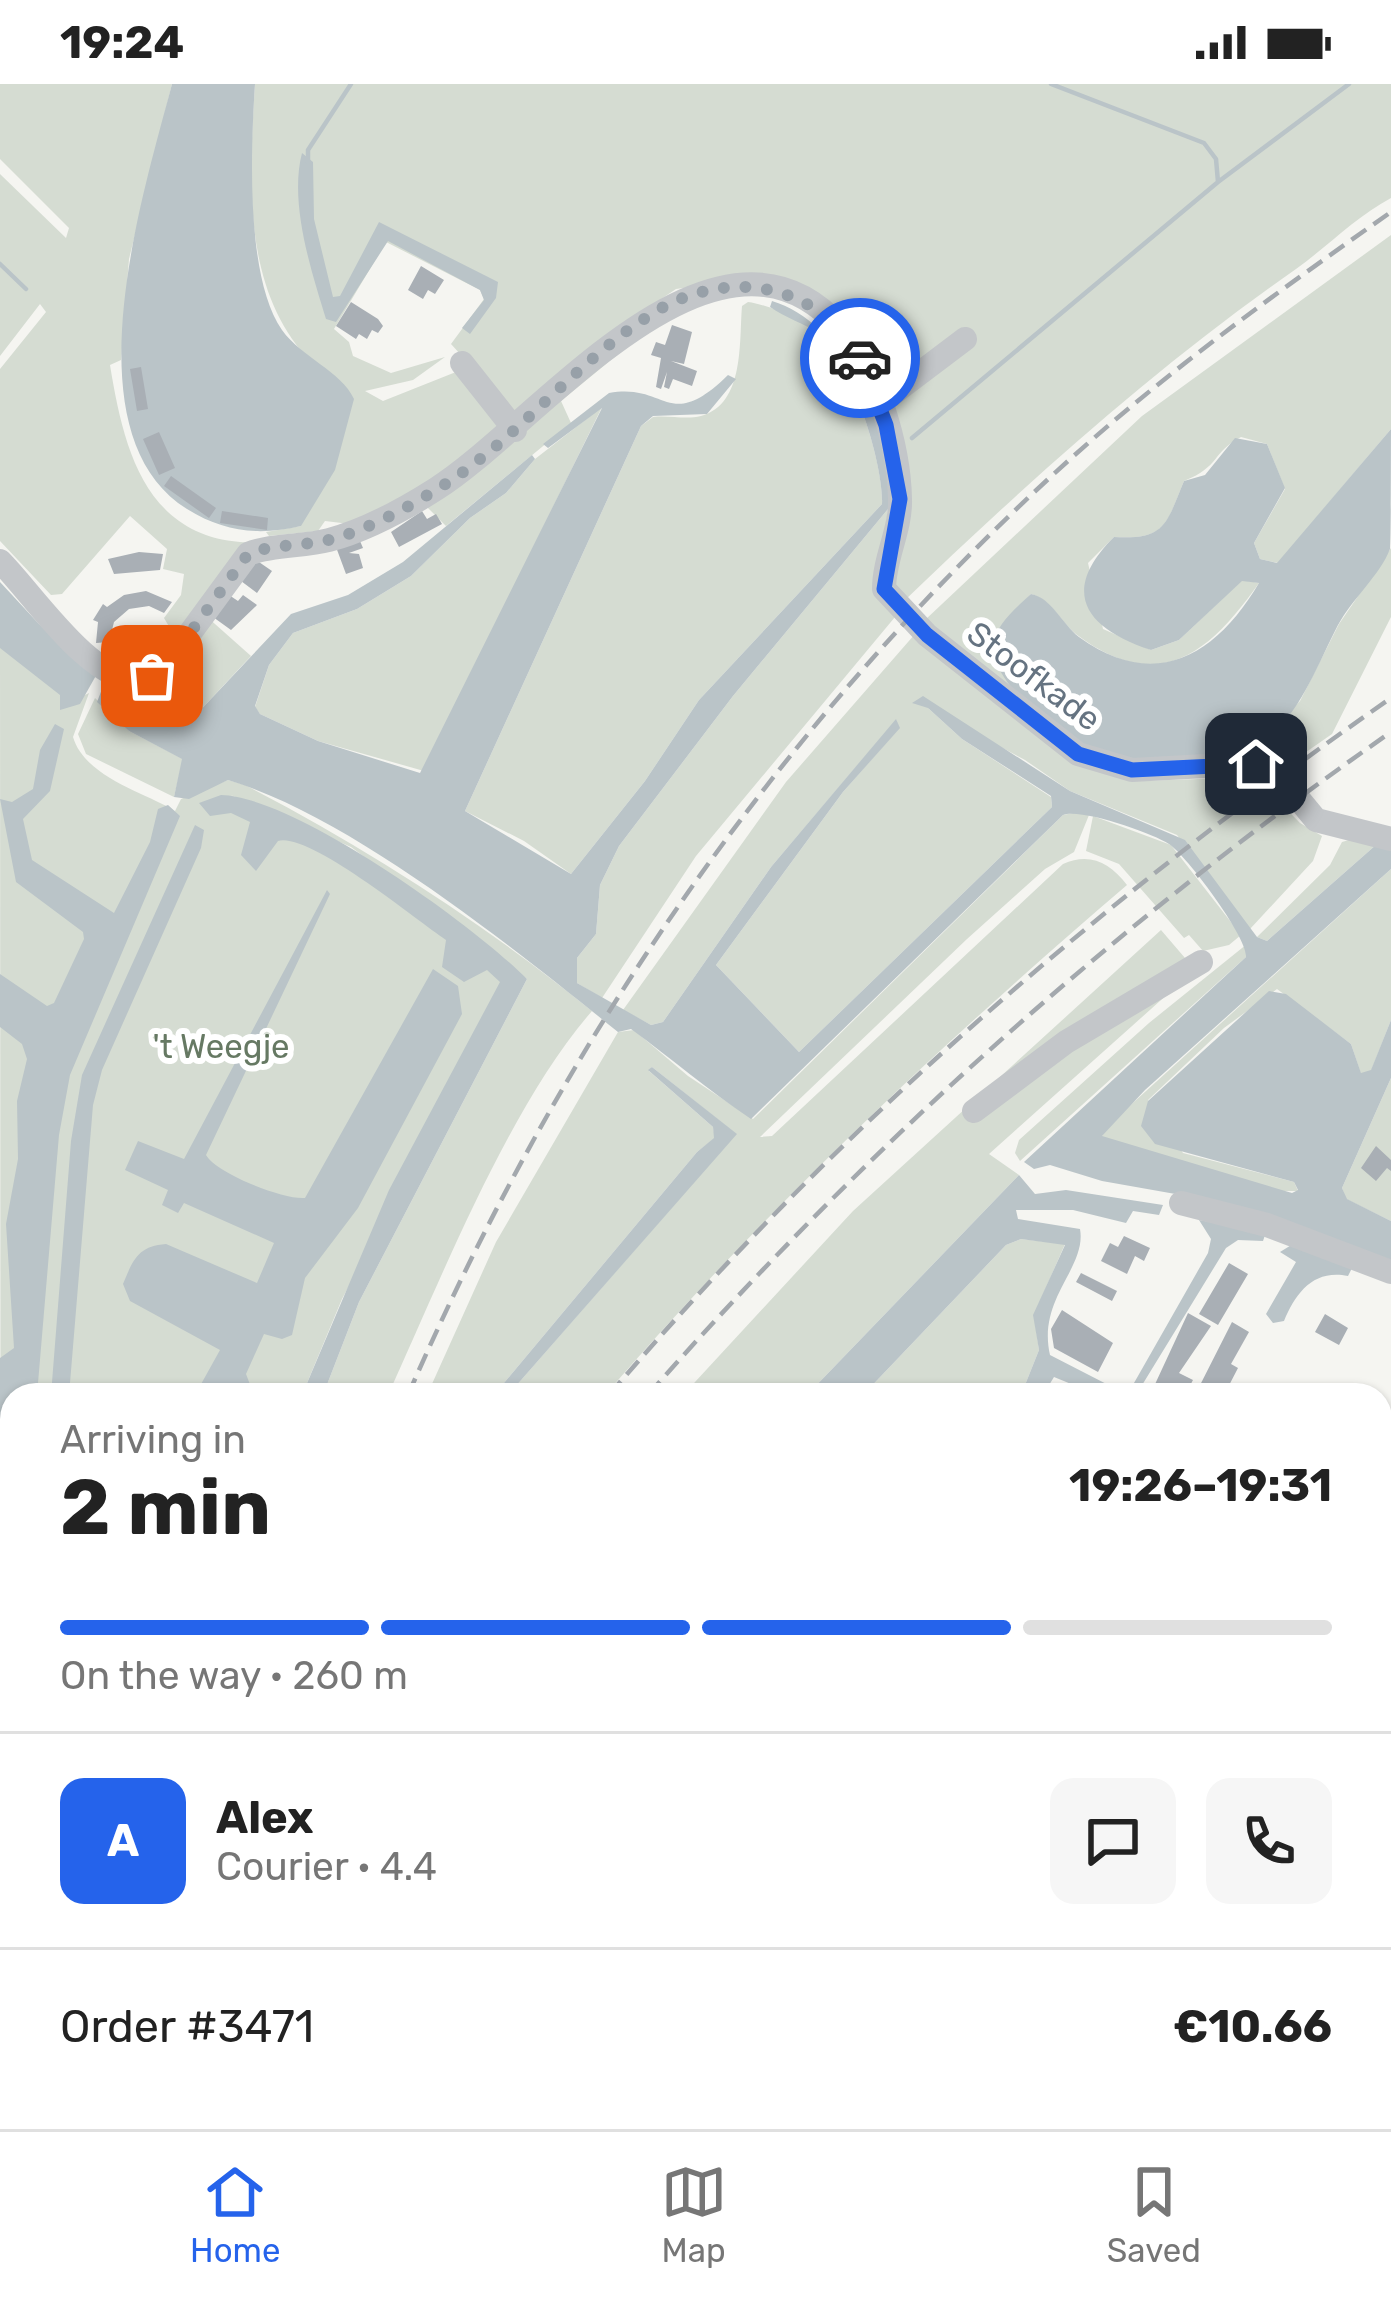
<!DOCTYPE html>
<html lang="en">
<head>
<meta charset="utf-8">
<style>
  :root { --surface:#fff; --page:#f6f6f6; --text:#222; --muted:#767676; --line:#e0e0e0; --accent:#2563eb }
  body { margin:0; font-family:Rubik,sans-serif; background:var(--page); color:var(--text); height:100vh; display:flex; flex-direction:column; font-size:45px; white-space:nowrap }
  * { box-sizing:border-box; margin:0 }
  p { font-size:39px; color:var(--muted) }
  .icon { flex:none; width:66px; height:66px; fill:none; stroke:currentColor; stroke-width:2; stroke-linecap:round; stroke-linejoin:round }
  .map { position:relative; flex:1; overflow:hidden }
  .sheet { position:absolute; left:0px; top:1299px; width:1392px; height:747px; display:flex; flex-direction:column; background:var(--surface); border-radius:36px 36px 0 0; box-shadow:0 3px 9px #0004 }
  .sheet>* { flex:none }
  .pin { position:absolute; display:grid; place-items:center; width:102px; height:102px; color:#fff; margin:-51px; border-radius:24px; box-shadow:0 6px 18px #0006 }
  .courier { position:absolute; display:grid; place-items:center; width:120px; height:120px; margin:-60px; border:9px solid #2563eb; border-radius:50%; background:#fff; color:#222; box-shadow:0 3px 15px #0007 }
  .head em { font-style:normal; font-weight:700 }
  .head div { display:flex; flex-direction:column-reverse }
  .head { display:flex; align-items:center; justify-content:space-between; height:204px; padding:0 60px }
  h1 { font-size:78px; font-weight:700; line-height:90px }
  .bar { display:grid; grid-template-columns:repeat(4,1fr); gap:18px 12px; align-content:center; height:144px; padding:0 60px }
  .bar i { height:15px; border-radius:9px; background:var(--line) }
  .bar .selected { background:var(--accent) }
  .bar p { grid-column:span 4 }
  .line { display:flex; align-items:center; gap:30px; padding:0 60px; border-top:3px solid var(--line) }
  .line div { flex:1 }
  .round { display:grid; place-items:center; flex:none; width:126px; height:126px; border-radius:24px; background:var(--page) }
  .status { display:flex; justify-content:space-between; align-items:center; height:84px; padding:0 60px; background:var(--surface); direction:ltr }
  .status svg { height:33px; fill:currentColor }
  .tabs { display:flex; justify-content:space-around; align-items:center; height:168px; border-top:3px solid var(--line); background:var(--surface); font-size:33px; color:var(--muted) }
  .tabs a { display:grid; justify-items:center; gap:6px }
  .tabs .selected { color:var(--accent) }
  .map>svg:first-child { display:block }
  .green { fill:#d5dcd2; fill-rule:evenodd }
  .water { fill:#bac4c8 }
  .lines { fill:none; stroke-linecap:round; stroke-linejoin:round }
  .stream { stroke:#bac4c8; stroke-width:4.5 }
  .building { fill:#a9afb5 }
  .minor { stroke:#c3c6c9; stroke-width:24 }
  .rail { stroke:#a3a8ad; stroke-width:4.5; stroke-dasharray:18 9; stroke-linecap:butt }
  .done { stroke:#97a0a8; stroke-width:12; stroke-dasharray:0 21.6 }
  .route { stroke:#2563eb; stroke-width:15 }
  .labels { text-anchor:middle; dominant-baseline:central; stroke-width:12; stroke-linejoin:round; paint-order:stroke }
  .street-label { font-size:33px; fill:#657381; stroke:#fff }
  .park-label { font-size:33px; fill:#667963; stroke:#fff }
</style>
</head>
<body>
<div class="status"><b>19:24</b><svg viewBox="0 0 49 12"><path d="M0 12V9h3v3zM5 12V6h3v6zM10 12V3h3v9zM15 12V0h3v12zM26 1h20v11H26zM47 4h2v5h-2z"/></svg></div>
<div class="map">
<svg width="1391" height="2045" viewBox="0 0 1391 2045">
  <rect width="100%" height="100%" fill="#f5f5f1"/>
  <path class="green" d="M0 0H172L129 175 121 276 110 281C123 360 143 450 240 458 258 460 283 453 303 452L267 460 177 556 164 534 181 511 184 490 163 485 167 465 130 432 62 510 51 511 0 457V285L46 228 40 220 0 272V90L66 154 69 144 0 75Z
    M255 0H1391V114C1357 132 1328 162 1296 185 1154 284 1028 398 903 518L893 508 904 443 866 280 794 203 750 195 676 205 630 236 440 399 350 440 325 437 318 447 269 452 266 448 301 442 312 279C241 207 249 95 255 0ZM386 158 480 206 484 215 451 260 471 282 383 317 365 307 413 296 445 273 391 289 353 272 349 258 334 245Z
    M1391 151V345L1278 479 1260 475 1254 459 1285 405 1267 360 1241 353C1212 368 1220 383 1184 397 1166 441 1166 456 1114 453L1088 479 1103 545 1151 566 1179 556 1242 496 1259 499C1211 567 1161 612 1080 553 1061 540 1053 516 1031 510L999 545 1014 611 925 536 1142 332Z
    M748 218C770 221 806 237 823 254 852 283 884 379 882 420L699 616 645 697 571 790 524 757 465 727 641 342 653 333C669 331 686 336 701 332 745 320 739 257 742 222Z
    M628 262 561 317 571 339 446 442 423 419Z
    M602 323 424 687 318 657 260 630 255 623 269 581 293 549 357 525 411 492 470 434 506 409 535 375Z
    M888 425 877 514 895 533 696 772 602 914 577 899V874L596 850 600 801 619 762 733 612Z
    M1391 464V533L1332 650 1276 689 1247 669 1300 617 1339 540Z
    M206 532 251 572 193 634 177 638 112 600 102 605 109 598 131 603Z
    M915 550 1141 697 1255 693 1300 739 1322 752 1313 777 1250 845 1177 751 1070 707 1025 676 928 624 962 655 1051 713 1052 723 799 968 716 881 843 708 899 644 896 636 771 783 663 938 651 941 623 926 786 698Z
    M0 553 83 612 89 609 73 653C85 694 149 710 175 727L181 715 228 696 245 701C369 765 483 839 592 927 509 1022 441 1195 388 1311H323L359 1218 527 895 351 763 231 711 343 768 514 887 342 1215 302 1311H12V2019L1 2045Z
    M95 614 129 647 183 675 174 713 86 670 78 650Z
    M1078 728 1089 731 1074 768 1045 785 967 855 760 1053 772 1052 1063 780C1090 768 1110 779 1127 801 941 960 765 1126 605 1311H508L736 1050 652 983 649 987 713 1043 715 1054 697 1068 494 1311H427L496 1158 618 948 634 946 688 992 753 1035 1063 731Z
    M1093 732 1171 761 1241 851 1229 861 1203 867 1189 851 1184 854 1119 780 1086 767Z
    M1359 753 1377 760 1267 857 1257 853 1330 781 1342 758Z
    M1391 785V936L1371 987 1361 990 1351 960 1277 905 1224 944 1148 1016 1183 1069 1294 1098 1298 1107H1282L1102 1053 1103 1046Z
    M1161 846 1191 881 1189 891 989 1070 1019 1091 807 1311H683L853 1127Z
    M1247 860 1246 873 1020 1077 1015 1069 1019 1056 1149 939Z
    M1391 994V1137L1346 1115 1342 1104Z
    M1021 1155 1065 1160 1034 1231 1039 1266 1021 1311H863L1006 1161Z
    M1382 1411 1391 1417V1657L1380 1650Z
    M1380 1662 1391 1668V2045H416L422 2034H1380Z"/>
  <path class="water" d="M172 0H255C251 63 245 193 282 246 301 273 341 287 354 315L335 386 301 442C259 452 224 448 187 425 66 349 144 108 172 0Z
    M302 69 313 78 314 135 333 213 340 212 379 138 498 198 496 214 470 250 462 244 484 216 480 206 388 157 336 238 326 235C311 186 289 119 302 69Z
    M772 217C846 239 895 352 888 425L733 612 619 762 600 801 596 850 577 874V899L651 941 663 938 771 783 896 635 900 644 843 708 716 881 799 968 1052 723 1051 712 962 655 928 624 912 619 923 612 1070 707 1185 756 1257 853 1267 857 1377 760 1391 766V785L1145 1006 1102 1052 1292 1109 1298 1106 1294 1098 1155 1060 1141 1042 1148 1017 1269 907 1286 910 1351 960 1361 989 1371 986 1391 936V994L1342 1104 1347 1115 1391 1137V1183L1198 1114 1102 1097 1050 1081 1034 1085 1024 1078 1246 873C1248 854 1187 772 1169 760 1152 749 1081 724 1063 731L751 1035C708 1006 672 975 631 945L618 948C516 866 352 733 228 696L189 715 174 713 182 675 129 647 97 618 102 605 112 599 177 638 193 634 291 530 348 511 403 478 532 371 535 375 506 409 470 434 411 492 357 525 293 549 269 581 255 622 260 630 318 657 420 689 602 324 548 364 543 360 609 309C667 298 668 350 728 291L736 295 707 330 653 332 641 342 465 727 571 790 645 697 699 616 882 420C884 380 851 277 820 251 805 239 785 234 770 223Z
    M1391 345C1391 368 1391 448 1390 465 1380 491 1352 515 1338 541 1316 583 1300 633 1258 662 1224 686 1136 682 1096 670 1065 660 989 597 993 561 996 540 1016 524 1031 510 1052 514 1062 540 1079 553 1156 609 1217 570 1259 499L1242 497 1179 556 1151 566C1085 544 1059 508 1114 453 1166 456 1166 440 1184 397L1205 391 1235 354 1267 360 1285 404 1254 459 1260 475 1277 479Z
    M0 498 39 540 98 588 80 620 60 626V611L0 564Z
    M55 640 64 645 50 707 23 735 32 776 114 829 150 758 158 725 168 721 180 732 70 991 59 1051 37 1311H12V1423L0 1460V1274L14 1264 6 1140 18 1075 17 1017 27 975 22 960 0 943V890L47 922 54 919 84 855 83 848 16 798 0 715 12 718 33 705 40 666Z
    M221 711C296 713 475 842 527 895L359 1218 323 1311H302L389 1106 500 898 487 886 464 898 442 883 446 856C415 835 309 748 278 757L256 787 241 771 250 738 231 729 210 732 199 719Z
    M195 741 204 746 201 764 102 986 93 1021 69 1311H51L71 1057 82 991Z
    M327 806 330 810 206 1071C216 1089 283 1116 305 1114L433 885 458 902 462 930 358 1124 305 1194 292 1251 282 1255 264 1250 246 1290 254 1311H195L220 1266 130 1217 123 1200C133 1176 138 1162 166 1160L257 1199 274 1159 184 1119 178 1129 162 1121 168 1106 125 1086 138 1057 184 1075Z
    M652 983 737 1050 508 1311H494L697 1068 714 1054 713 1043 648 986Z
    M1019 1091 1035 1110 1066 1106 1163 1121 1159 1131 1133 1127 1126 1139 1073 1126H1016L1018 1135 1080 1145C1087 1184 1037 1214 1050 1271L1122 1308 1134 1299 1208 1169 1211 1155 1199 1136 1266 1148 1263 1157 1238 1156 1226 1164 1136 1311H1098L1054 1293 1043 1311H1021L1039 1266 1033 1231 1065 1161 1021 1155 1006 1161 863 1311H807Z
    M1293 1160 1352 1184 1348 1192C1314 1185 1296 1208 1284 1237L1273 1239 1266 1230 1296 1178 1280 1168Z
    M12 1748V1956L0 1979V1817Z"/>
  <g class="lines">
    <path class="stream" d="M308 78V66L351 0
      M1218 98 1349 0
      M0 180 26 205
      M912 354 1218 98 1216 75 1204 59 1051 0"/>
  </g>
  <path class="building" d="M421 182 444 196 435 210 428 206 423 215 408 206Z
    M351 218 378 235 383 242 378 249 372 246 367 255 359 250 356 255 336 242Z
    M672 241 692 248 684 280 671 277 697 287 692 302 673 295 669 305 664 303 667 288 661 305 656 303 661 274 651 271 656 258 665 261Z
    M141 283 148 325 137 327 130 285Z
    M159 348 175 384 159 391 143 355Z
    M171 392 216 424 209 434 164 402Z
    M222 427 268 434 267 446 220 439Z
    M422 427 427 435 436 430 442 440 399 463 391 448Z
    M360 457 363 464 349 469 359 470 363 484 346 490 336 463Z
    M139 468 163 470 160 486 114 490 108 475Z
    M256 476 272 487 257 509 241 497Z
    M146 507 172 518 164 529 149 522 129 525 114 538 109 558 96 559 98 538 93 536 103 520 107 523 124 511Z
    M229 511 238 517 243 511 257 521 231 546 213 533Z
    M1376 1062 1391 1076V1087L1387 1084 1376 1097 1361 1084Z
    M1124 1152 1150 1164 1144 1177 1135 1172 1127 1190 1101 1177 1110 1159 1118 1163Z
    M1229 1179 1248 1190 1218 1241 1199 1230Z
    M1081 1189 1117 1207 1112 1217 1076 1198Z
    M1062 1226 1113 1259 1098 1288 1054 1264 1051 1245Z
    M1188 1229 1211 1242 1179 1289 1193 1296 1185 1311H1150Z
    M1325 1230 1348 1244 1339 1261 1315 1248Z
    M1232 1238 1249 1248 1231 1280 1238 1284 1224 1311H1195Z"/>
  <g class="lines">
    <path class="minor" d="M462 279 515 346
      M879 320 965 255
      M0 477C33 510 90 598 140 597L171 575 248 470C273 460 303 463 329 456 367 446 403 426 436 405 537 342 716 103 841 244 876 284 899 362 900 415 901 446 884 474 884 505L927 551 1078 670 1132 686 1243 680 1273 684 1316 736 1391 755
      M974 1027 1066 958 1201 878
      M1181 1119 1267 1141 1391 1188"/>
    <path class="rail" d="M408 1311C562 957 780 637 1068 377 1169 286 1280 206 1391 128
      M609 1311C837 1044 1103 814 1391 614
      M648 1311C869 1060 1117 839 1391 648
      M88 2045 94 2034
      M122 2045 128 2034
      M145 2045 151 2034
      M170 2045 176 2034"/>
  </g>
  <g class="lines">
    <path class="done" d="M152 592 171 575 248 470C273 460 303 462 329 456 367 446 403 426 436 406 517 357 575 277 655 228 728 183 818 199 860 274"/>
    <path class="route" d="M860 274 886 341 900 415 884 505 927 551 1078 670 1132 686 1256 680"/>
  </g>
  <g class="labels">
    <g class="street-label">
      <text transform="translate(1034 592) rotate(37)">Stoofkade</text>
    </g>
    <g class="park-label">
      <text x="221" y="962">'t Weegje</text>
    </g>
  </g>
</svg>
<div class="pin" style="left:152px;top:592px;background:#ea580c"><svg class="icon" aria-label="bag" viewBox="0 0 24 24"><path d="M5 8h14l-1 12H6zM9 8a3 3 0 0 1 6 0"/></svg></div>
<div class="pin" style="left:1256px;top:680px;background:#1f2937"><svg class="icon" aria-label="home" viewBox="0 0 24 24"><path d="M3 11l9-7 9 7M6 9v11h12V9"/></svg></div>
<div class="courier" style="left:860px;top:274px"><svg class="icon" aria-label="car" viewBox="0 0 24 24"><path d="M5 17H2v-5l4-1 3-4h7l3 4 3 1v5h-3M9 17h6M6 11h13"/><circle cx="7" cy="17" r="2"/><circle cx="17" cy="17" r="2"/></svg></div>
<section class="sheet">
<div class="head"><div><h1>2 min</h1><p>Arriving in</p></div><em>19:26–19:31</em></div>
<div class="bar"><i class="selected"></i><i class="selected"></i><i class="selected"></i><i></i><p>On the way · 260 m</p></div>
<div class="line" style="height:216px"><b class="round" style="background:var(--accent);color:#fff">A</b><div><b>Alex</b><p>Courier · 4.4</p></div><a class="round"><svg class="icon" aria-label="chat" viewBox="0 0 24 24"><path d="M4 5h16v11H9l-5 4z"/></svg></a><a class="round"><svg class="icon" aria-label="phone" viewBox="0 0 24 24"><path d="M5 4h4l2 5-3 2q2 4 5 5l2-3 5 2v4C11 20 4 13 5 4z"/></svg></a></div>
<div class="line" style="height:156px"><div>Order #3471</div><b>€10.66</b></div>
</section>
</div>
<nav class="tabs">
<a class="selected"><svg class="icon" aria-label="home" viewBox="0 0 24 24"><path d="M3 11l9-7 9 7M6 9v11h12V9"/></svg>Home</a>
<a><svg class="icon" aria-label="map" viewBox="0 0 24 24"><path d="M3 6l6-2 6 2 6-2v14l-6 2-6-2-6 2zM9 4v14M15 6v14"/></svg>Map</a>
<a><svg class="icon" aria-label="saved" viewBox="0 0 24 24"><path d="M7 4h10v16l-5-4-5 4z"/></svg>Saved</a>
</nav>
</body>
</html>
